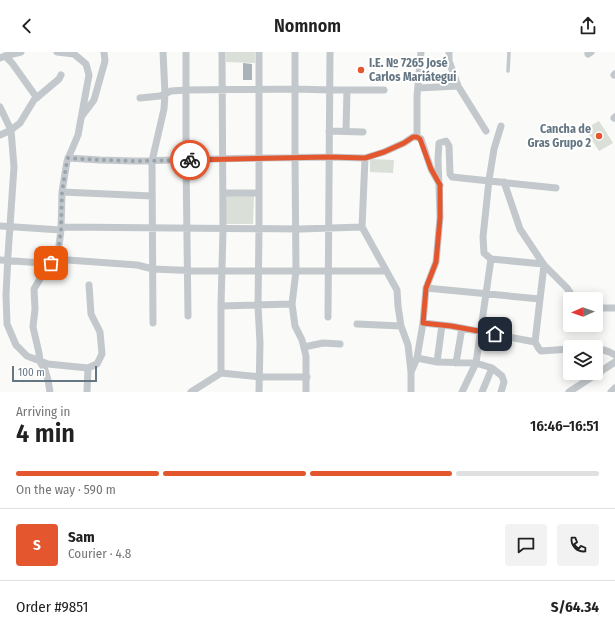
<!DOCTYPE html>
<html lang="en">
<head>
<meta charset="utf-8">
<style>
  :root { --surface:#fff; --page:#f2f2f2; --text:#222; --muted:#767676; --line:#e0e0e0; --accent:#e4572e }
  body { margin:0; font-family:"Fira Sans Condensed",sans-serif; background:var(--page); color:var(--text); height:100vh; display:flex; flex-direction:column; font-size:15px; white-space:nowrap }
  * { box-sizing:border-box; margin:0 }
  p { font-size:13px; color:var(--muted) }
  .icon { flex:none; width:22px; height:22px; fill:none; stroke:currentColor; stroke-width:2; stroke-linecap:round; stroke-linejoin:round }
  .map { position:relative; height:340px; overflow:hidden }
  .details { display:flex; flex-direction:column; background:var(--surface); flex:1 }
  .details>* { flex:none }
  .needle { width:26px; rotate:268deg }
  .tools { position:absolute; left:563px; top:240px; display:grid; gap:8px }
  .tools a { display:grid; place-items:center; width:40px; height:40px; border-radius:4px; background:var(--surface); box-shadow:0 2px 10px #0003; font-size:20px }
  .scale { position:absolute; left:12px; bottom:10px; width:85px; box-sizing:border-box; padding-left:4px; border:2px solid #657683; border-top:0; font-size:11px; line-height:14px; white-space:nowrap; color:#657683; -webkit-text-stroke:3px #fff; paint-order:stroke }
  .pin { position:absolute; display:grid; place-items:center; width:34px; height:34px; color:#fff; margin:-17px; border-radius:8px; box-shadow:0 2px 6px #0006 }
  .courier { position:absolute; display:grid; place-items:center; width:40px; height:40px; margin:-20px; border:3px solid #e4572e; border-radius:50%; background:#fff; color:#222; box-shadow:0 1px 5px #0007 }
  .summary em { font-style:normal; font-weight:600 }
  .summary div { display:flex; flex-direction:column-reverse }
  .summary { display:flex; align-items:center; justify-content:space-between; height:68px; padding:0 16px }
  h1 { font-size:26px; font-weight:600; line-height:30px }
  .bar { display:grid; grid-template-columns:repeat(4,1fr); gap:6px 4px; align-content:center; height:48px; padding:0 16px }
  .bar i { height:5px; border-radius:3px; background:var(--line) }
  .bar .active { background:var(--accent) }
  .bar p { grid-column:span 4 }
  .line { display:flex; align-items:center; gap:10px; padding:0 16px; border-top:1px solid var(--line) }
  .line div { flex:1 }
  .round { display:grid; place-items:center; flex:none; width:42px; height:42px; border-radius:4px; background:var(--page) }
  header { display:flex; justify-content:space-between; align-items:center; height:52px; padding:0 16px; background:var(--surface); font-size:18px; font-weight:600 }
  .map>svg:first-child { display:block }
  .green { fill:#dadfd7 }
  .building { fill:#aab3b9 }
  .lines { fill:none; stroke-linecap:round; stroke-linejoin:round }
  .service { stroke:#c3c8cc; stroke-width:3.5 }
  .minor { stroke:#c3c8cc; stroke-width:7 }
  .done { stroke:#99a4ac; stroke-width:4; stroke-dasharray:0 7.2 }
  .route { stroke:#e4572e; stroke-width:5 }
  .poi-dot { fill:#e4572e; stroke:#fff; stroke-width:1.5 }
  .labels { text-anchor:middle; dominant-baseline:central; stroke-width:4; stroke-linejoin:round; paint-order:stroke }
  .poi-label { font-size:12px; font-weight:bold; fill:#657683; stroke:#fff; text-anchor:start }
</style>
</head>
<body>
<header><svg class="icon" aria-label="back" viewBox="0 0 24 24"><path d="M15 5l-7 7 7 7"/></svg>Nomnom<svg class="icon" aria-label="share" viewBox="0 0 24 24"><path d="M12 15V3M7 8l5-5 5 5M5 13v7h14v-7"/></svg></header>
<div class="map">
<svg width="615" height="340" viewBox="0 0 615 340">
  <rect width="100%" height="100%" fill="#fafaf8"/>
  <path class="green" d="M226 0H255V11L226 10Z
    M599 69 613 91 599 99 585 77Z
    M370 107 394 108 393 121 370 120Z
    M226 143H254L253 172H226Z"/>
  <path class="building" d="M243 11 252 12V28H243Z"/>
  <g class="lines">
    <path class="service" d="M508 19 509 0"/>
    <path class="minor" d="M186 0V108L188 264
      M259 0V177L258 254 260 291 259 340
      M295 0V106L296 219 292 252 295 274 302 288 306 304V340
      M449 0V9L458 34 486 79
      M588 2 591 0
      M5 4 12 11 37 46
      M0 6 5 4 21 0
      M614 23 615 22
      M418 36 458 34
      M140 46 160 44 171 39 186 38 295 37 330 38H384
      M0 55 11 78 14 115 8 203 6 243 7 272 16 293 27 304 48 312 88 316
      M82 64 94 48 105 9 104 0
      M614 66 615 65
      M329 79 363 80
      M346 79 347 38
      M0 83 11 78 20 71 34 48 59 27 61 23
      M417 85V44L421 0
      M68 106 100 108 134 109 259 106 329 105 365 106 384 100 404 91 413 85H417L421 87 431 117 440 133
      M365 106 362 175 397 238 398 254 401 274 408 293 411 320V340
      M504 130 520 177 544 213 567 236 574 247
      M62 140 152 144
      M223 141H259
      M0 174 61 178
      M61 175 300 177 362 175
      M54 207 137 213 153 217 201 219H386
      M491 207 543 212
      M0 208 42 211
      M544 213 535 290 539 297 541 299 570 297
      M426 236 540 247
      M221 254 292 252
      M596 256H615
      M328 265 330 0
      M153 271 152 109 164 57 165 42 163 0
      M423 271 451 274 535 290
      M357 272 401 274
      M304 295 323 291 340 292
      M596 297C603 297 610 300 615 303
      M417 306 437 310 476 311 492 316 502 324 504 330 501 340
      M437 310 442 273
      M456 311 462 276
      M411 320 417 306 423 271 426 236 436 210 440 165 438 107 439 91 446 89 449 94 450 122 452 125 556 136
      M221 321V254L223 177 222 0
      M50 340 48 328 45 318 40 310 39 301 33 275 35 257 34 237 44 220 58 201 61 178 62 140 67 109 78 83 89 23 86 12 74 2 57 0
      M87 340 88 316 97 312 102 302 100 280 91 262 89 233
      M191 340 221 321 260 325H307
      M462 340 476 311 491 207 484 201 483 185 489 128 494 97 501 74
      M482 340 492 316
      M569 340 615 310
      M611 340 615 336"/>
  </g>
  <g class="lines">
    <path class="done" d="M51 211 58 201 61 178 62 140 67 109 68 106 100 108 134 109 190 108"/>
    <path class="route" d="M190 108 329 105 365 106 384 100 404 91 413 85H417L420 87 431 117 440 133V166L436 210 426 236 423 271 451 274 495 282"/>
  </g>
  <g class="poi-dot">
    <circle cx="361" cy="18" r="4"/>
    <circle cx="599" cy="84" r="4"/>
  </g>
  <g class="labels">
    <g class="poi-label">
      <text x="369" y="11">I.E. Nº 7265 José<tspan x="369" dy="14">Carlos Mariátegui</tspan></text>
      <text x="591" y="77" text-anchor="end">Cancha de<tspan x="591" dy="14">Gras Grupo 2</tspan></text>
    </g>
  </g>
</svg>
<div class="tools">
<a><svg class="needle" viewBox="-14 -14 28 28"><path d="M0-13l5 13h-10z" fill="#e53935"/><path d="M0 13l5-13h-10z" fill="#767676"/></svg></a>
<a><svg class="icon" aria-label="layers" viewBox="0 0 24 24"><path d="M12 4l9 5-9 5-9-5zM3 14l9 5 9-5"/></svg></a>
</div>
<div class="scale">100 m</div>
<div class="pin" style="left:51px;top:211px;background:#ea580c"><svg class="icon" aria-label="bag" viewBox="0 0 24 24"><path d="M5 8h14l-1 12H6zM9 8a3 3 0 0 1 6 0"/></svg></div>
<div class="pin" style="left:495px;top:282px;background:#1f2937"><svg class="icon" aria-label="home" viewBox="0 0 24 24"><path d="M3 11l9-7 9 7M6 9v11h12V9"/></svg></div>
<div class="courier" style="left:190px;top:108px"><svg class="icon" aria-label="bike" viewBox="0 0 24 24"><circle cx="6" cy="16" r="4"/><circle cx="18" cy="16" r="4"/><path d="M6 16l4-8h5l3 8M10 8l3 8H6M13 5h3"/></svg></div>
</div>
<section class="details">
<div class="summary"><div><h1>4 min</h1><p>Arriving in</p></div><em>16:46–16:51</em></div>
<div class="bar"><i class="active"></i><i class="active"></i><i class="active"></i><i></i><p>On the way · 590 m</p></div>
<div class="line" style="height:72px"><b class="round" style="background:var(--accent);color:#fff">S</b><div><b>Sam</b><p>Courier · 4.8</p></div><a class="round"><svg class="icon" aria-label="chat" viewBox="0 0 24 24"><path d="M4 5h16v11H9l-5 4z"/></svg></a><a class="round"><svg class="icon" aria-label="phone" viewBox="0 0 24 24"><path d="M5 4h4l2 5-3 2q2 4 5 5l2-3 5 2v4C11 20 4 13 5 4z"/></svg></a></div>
<div class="line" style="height:52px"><div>Order #9851</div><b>S/64.34</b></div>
</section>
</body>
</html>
